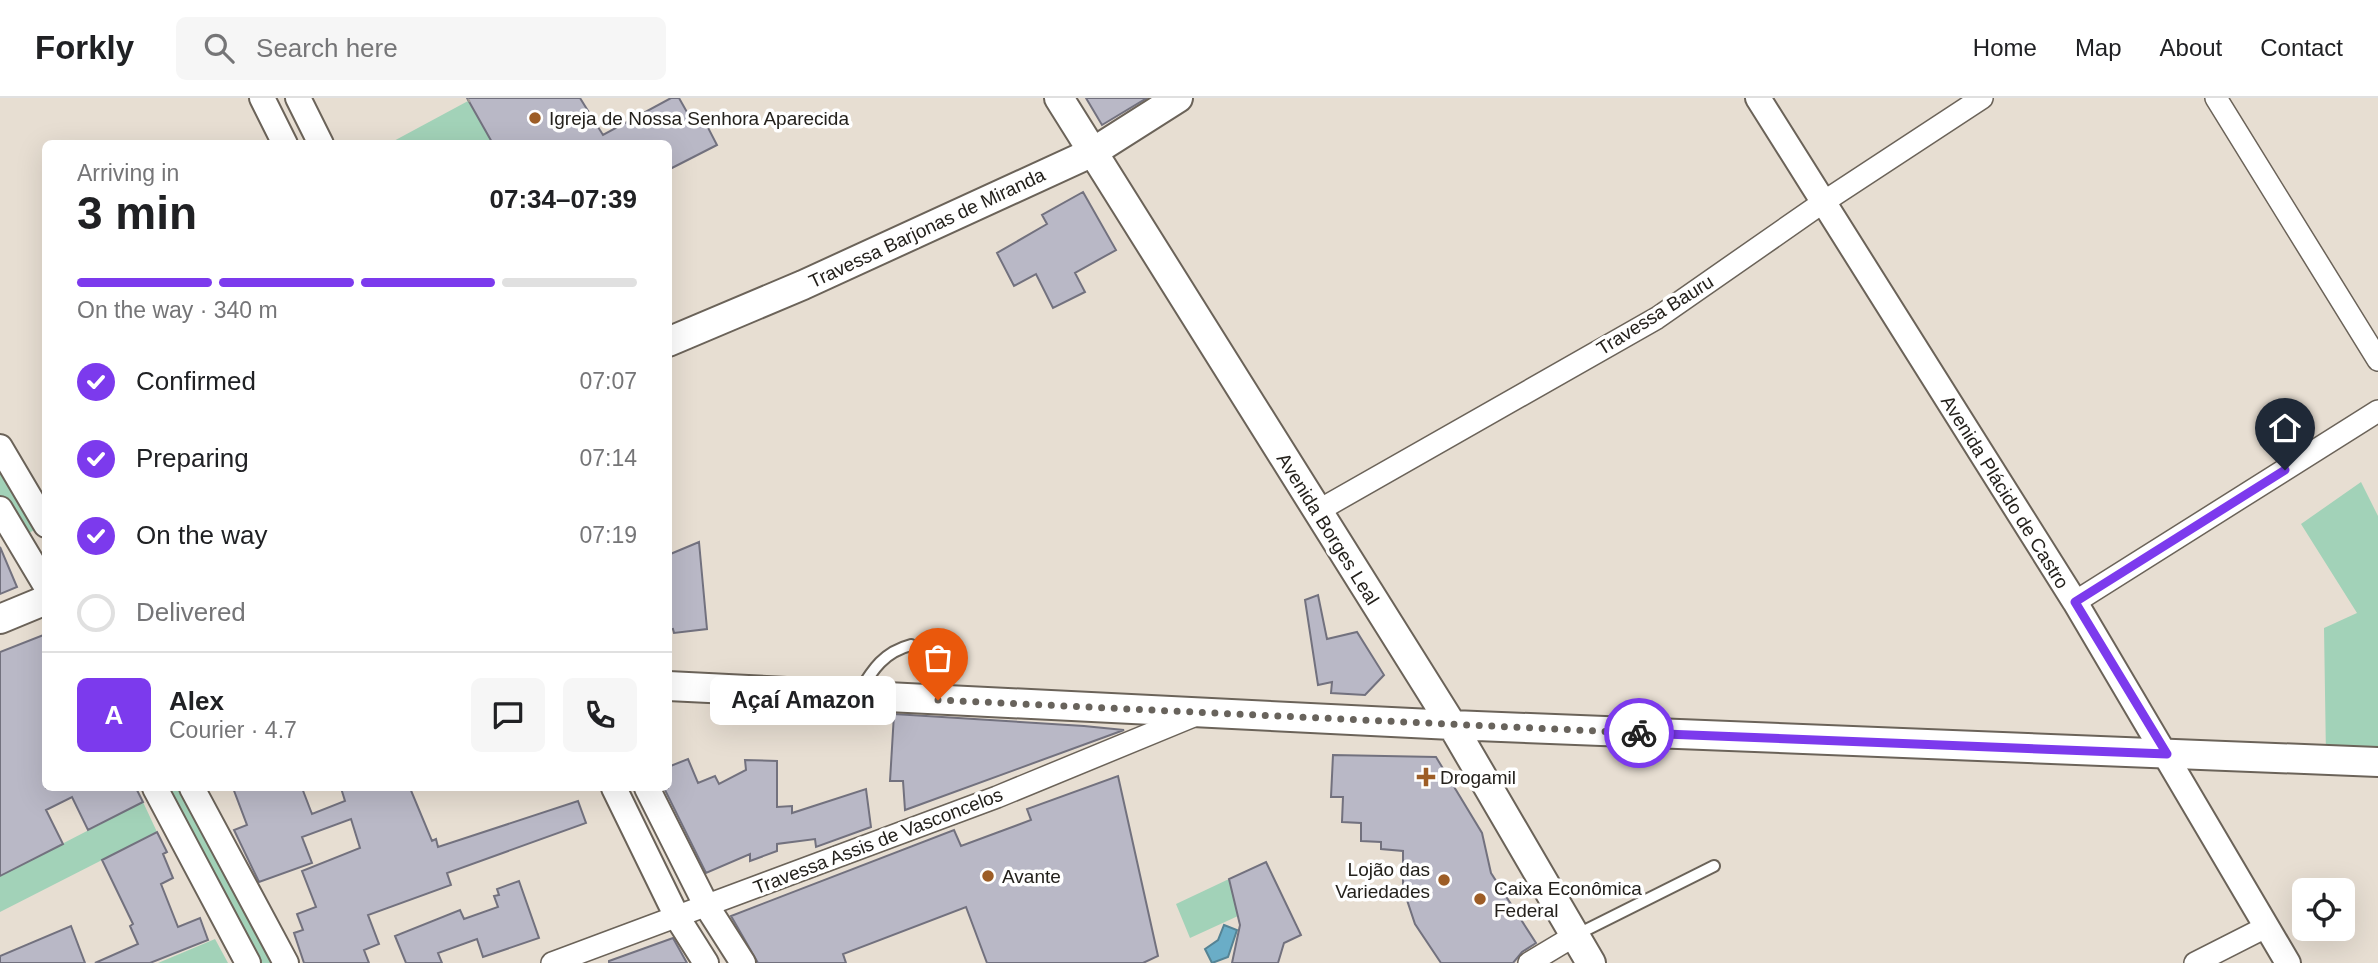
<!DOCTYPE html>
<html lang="en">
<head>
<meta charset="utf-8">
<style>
  :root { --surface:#fff; --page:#f6f6f6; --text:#202124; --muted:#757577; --line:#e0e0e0; --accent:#7c3aed }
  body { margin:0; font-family:Helvetica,sans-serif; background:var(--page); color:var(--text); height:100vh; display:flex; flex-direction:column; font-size:26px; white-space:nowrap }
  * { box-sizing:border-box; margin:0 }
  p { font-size:23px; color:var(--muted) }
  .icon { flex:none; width:38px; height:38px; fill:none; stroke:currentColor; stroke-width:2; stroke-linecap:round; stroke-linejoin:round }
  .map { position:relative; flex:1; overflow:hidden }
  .details { position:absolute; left:42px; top:42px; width:630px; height:651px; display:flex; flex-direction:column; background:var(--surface); border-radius:10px; box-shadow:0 7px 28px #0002 }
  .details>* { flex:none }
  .controls { position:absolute; left:2292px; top:780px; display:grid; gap:14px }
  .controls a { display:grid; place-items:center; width:63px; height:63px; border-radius:10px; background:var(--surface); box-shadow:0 7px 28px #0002; font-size:35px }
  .pin { position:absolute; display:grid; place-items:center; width:60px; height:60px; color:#fff; margin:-72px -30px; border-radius:50% 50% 50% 0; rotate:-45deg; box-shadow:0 0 7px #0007 }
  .pin .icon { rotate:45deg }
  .courier { position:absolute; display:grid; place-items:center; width:70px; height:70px; margin:-35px; border:5px solid #7c3aed; border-radius:50%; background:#fff; color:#222; box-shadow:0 2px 9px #0007 }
  .bubble { position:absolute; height:49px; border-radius:10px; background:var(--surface); box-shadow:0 7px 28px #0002; font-size:23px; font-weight:600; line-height:49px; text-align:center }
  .headline em { font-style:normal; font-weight:600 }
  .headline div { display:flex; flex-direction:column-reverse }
  .headline { display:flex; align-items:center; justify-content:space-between; height:119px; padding:0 35px }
  h1 { font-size:46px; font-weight:600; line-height:52px }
  .bar { display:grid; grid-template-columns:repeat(4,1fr); gap:10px 7px; align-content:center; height:84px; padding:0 35px }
  .bar i { height:9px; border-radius:5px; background:var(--line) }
  .bar .selected { background:var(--accent) }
  .bar p { grid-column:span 4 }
  .line { display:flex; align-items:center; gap:18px; padding:0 35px; border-top:2px solid var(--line) }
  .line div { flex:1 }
  .round { display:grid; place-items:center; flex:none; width:74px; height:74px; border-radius:10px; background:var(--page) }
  ol { padding:0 35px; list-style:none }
  li { display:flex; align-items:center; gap:21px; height:77px }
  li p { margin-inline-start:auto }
  li .icon { padding:7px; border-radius:50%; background:var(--accent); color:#fff; stroke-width:4 }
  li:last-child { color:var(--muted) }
  li i { width:38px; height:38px; border:4px solid var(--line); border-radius:50% }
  header { display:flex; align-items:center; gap:42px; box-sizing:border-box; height:98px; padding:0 35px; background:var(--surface); border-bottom:2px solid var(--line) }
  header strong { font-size:33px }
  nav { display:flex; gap:38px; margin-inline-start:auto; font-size:24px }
  .search { width:490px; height:63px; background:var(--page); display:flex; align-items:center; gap:18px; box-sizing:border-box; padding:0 24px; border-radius:10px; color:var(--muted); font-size:26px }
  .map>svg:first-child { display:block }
  .green { fill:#a2d2b8 }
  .water { fill:#6aadc7; stroke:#558394; stroke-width:2 }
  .building { fill:#b9b8c6; stroke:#72717e; stroke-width:2 }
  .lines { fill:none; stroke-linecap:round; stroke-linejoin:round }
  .service-casing { stroke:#6b6359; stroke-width:14 }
  .minor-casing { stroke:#6b6359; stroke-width:24 }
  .tertiary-casing { stroke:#6b6359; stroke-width:28 }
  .secondary-casing { stroke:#6b6359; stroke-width:32 }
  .path { stroke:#a39d93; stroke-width:3.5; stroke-dasharray:2 5; stroke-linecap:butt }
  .service { stroke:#fff; stroke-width:10 }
  .minor { stroke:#fff; stroke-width:21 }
  .tertiary { stroke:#fff; stroke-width:24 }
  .secondary { stroke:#fff; stroke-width:28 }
  .done { stroke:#68635c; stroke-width:7; stroke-dasharray:0 12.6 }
  .route { stroke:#7c3aed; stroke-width:9 }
  .poi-dot { fill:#9d5d26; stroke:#fff; stroke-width:2.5 }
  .labels { text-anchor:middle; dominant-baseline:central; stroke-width:7; stroke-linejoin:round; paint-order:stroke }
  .poi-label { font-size:19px; fill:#24211c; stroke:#fff; text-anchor:start }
  .street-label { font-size:19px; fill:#24211c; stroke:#fff }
</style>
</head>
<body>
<header>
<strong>Forkly</strong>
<div class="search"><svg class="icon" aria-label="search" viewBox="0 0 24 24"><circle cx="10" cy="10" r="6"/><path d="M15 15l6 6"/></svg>Search here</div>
<nav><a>Home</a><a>Map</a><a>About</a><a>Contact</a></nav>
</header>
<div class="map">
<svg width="2378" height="865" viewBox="0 0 2378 865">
  <rect width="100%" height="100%" fill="#e7ded2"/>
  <path class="green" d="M468 3 493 45H390Z
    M0 360 36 431 29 435 20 433 0 399Z
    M2361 384 2378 418V660L2326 659 2324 530 2357 515 2301 426Z
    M161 690H185L279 865H253Z
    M143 704 157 734 0 814V778Z
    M1229 781 1238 818 1190 840 1176 806Z
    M215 841 228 865H158Z"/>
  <path class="water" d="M1224 827 1237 832 1228 859 1212 865 1205 851 1218 842Z"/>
  <path class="building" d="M467 0H580L603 37 671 0H679L692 23 702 18 717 47 668 72V46H493Z
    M1086 0H1147L1102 27Z
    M1083 94 1116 152 1075 175 1085 194 1053 210 1036 176 1014 188 997 155 1047 126 1042 117Z
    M699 444 707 531 674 535 673 531 668 532V457Z
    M0 449 17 489 0 496Z
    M1318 497 1327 541 1357 534 1384 577 1365 597 1331 595 1332 584 1318 587 1305 502Z
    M46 536V690H136L143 704 88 732 72 699 46 712 63 746 0 778V554Z
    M894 616 1084 628 1124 632 905 712 903 683H890Z
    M1333 657 1436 659 1482 735 1491 775 1536 845 1522 854 1513 865H1441L1415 826 1403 790V753L1381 751V744L1361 743V725L1342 724 1343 699H1331Z
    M688 661 698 685 715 678 719 686 746 672 745 662 777 663V709L792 708V715L866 691 871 729 816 749 815 741 777 746V753L750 763V756L706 775 664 690H668V669Z
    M1118 678 1158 858 1143 865H987L966 809 843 856 846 865H758L731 818 954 732 961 748 1031 722 1027 711Z
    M233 690H302L312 716 345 703 341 690H410L432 743 436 741 438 749 578 703 586 725 447 775 451 787 368 817 379 846 364 852 369 865H304L294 835 303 832 297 816 316 809 302 773 360 750 351 721 302 739 312 765 259 784 234 732 247 727Z
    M157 734 167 754 163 756 173 780 161 786 178 829 200 820 208 842 150 865H95L138 846 130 828 133 826 102 762Z
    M1266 764 1301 837 1284 845 1278 865H1232L1240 827 1229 781Z
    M519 783 539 840 483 859 477 841 438 855 442 865H406L395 838 460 812 464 821 498 809 494 798 499 797 497 791Z
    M71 828 85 865H0V858Z
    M673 840 687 865H609V863Z"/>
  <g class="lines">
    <g class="service-casing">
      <path id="service" d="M859 594C873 571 884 554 911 547L928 558 937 599
        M1576 837 1714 768"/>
    </g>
    <g class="minor-casing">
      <path id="minor" d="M2216 0 2378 262
        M1316 414 1657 220 1822 105 1982 0
        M2075 504 2378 313
        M552 865 997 699 1196 617
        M1529 865 1574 838
        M2195 865 2266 829"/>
    </g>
    <g class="tertiary-casing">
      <path id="tertiary" d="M262 0 285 46
        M298 0 321 46
        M1758 0 2075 504 2288 865
        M0 349 46 427
        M0 411 46 488
        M155 690 248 865
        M192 690 286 865
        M614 690 677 819 706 865
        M647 690 706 807 743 865"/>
    </g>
    <g class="secondary-casing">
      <path id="secondary" d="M1059 0 1452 627 1591 865
        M668 244 803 187 1093 54 1178 0
        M0 521 46 502
        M668 588 1452 627 2378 664"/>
    </g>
    <path class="path" d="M468 3 473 0"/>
    <use href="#service" class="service"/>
    <use href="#minor" class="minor"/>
    <use href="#tertiary" class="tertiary"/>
    <use href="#secondary" class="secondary"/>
  </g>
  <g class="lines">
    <path class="done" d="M938 602 1639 635"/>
    <path class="route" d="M1639 635 2167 656 2075 504 2285 372"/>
  </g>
  <g class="poi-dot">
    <circle cx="535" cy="20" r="7"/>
    <path d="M1422.5 668.5h7v7h7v7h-7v7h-7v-7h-7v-7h7z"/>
    <circle cx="988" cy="778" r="7"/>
    <circle cx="1444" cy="782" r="7"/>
    <circle cx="1480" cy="801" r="7"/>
  </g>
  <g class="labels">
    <g class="poi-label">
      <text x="549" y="20">Igreja de Nossa Senhora Aparecida</text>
      <text x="1440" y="679">Drogamil</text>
      <text x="1430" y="771" text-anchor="end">Lojão das<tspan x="1430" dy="22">Variedades</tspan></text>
      <text x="1002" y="778">Avante</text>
      <text x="1494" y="790">Caixa Econômica<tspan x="1494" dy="22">Federal</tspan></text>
    </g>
    <g class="street-label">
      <text transform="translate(927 130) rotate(-25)">Travessa Barjonas de Miranda</text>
      <text transform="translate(1655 217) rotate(-32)">Travessa Bauru</text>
      <text transform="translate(2005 394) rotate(58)">Avenida Plácido de Castro</text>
      <text transform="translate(1328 431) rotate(58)">Avenida Borges Leal</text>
      <text transform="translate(878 743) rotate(-21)">Travessa Assis de Vasconcelos</text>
    </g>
  </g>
</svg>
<div class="controls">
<a><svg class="icon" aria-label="locate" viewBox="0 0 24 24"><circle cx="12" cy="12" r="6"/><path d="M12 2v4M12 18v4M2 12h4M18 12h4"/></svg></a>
</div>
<div class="pin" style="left:938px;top:602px;background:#ea580c"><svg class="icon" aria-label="bag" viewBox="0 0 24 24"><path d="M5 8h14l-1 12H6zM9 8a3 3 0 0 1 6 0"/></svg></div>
<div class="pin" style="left:2285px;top:372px;background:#1f2937"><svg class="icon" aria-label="home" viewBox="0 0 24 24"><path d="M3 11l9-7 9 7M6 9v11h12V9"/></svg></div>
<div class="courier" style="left:1639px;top:635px"><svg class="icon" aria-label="bike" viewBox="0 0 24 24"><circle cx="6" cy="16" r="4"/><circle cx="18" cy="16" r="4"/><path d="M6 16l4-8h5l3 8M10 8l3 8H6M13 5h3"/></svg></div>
<div class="bubble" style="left:710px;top:578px;width:186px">Açaí Amazon</div>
<section class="details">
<div class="headline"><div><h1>3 min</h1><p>Arriving in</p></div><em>07:34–07:39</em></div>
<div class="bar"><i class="selected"></i><i class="selected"></i><i class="selected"></i><i></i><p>On the way · 340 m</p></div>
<ol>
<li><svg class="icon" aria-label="check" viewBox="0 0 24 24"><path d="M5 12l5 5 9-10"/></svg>Confirmed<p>07:07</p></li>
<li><svg class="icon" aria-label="check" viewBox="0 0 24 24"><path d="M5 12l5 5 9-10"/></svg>Preparing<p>07:14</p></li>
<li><svg class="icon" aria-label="check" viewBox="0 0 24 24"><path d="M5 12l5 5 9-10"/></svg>On the way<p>07:19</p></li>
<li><i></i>Delivered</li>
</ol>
<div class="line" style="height:126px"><b class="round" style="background:var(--accent);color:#fff">A</b><div><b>Alex</b><p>Courier · 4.7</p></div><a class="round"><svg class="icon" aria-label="chat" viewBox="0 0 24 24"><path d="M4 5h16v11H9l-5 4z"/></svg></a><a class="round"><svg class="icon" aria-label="phone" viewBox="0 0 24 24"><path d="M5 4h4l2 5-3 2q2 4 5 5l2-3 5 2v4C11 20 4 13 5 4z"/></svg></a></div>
</section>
</div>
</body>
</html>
